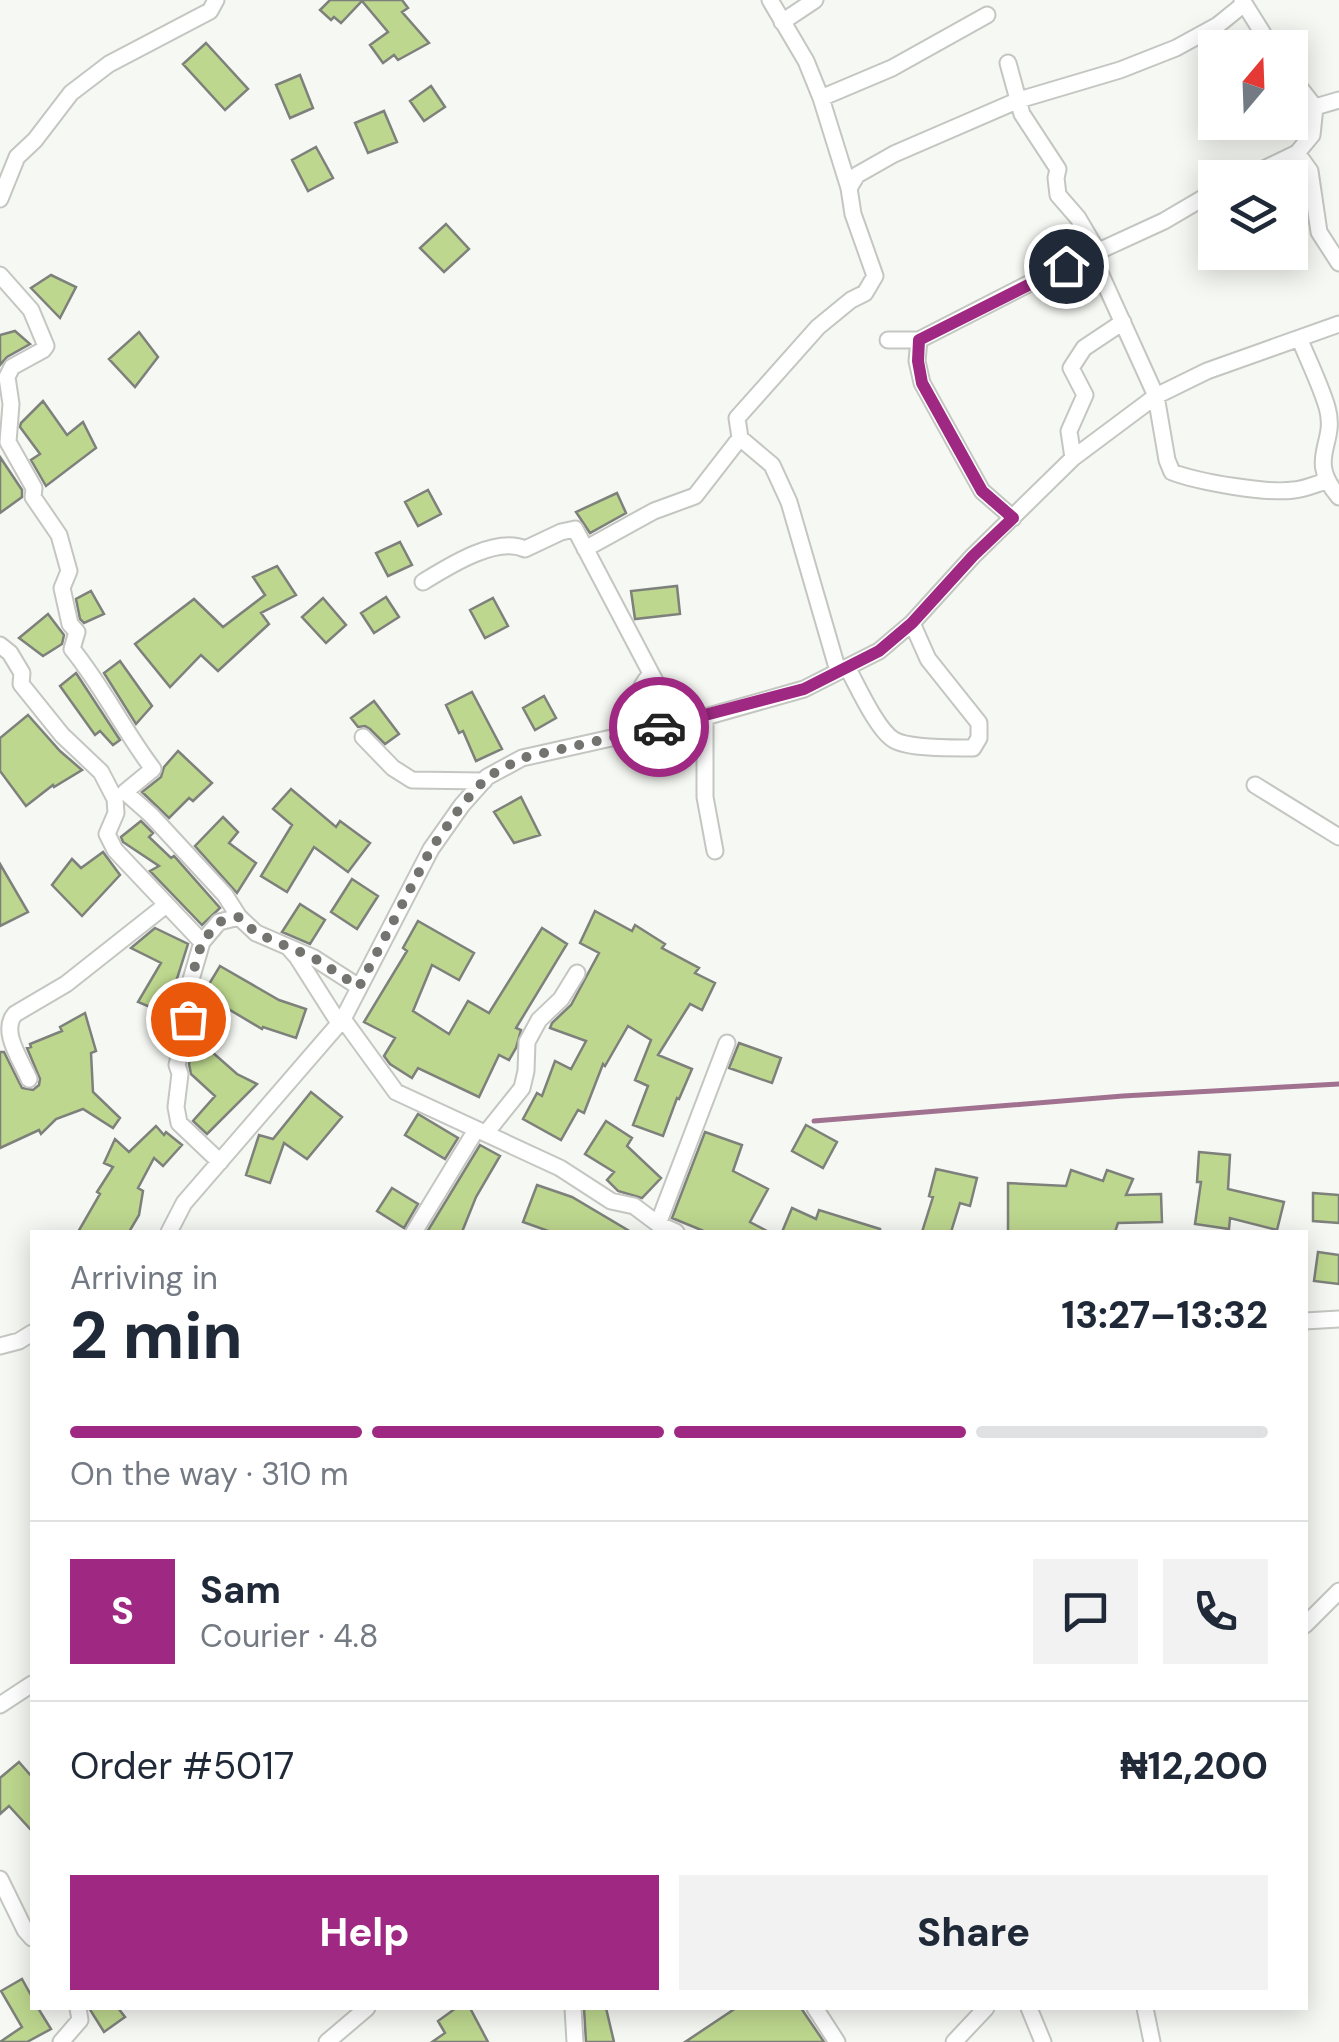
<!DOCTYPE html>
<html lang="en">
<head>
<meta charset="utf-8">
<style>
  :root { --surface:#fff; --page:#f2f2f3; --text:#1f2937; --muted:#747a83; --line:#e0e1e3; --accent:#9f2982 }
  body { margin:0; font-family:"DM Sans",sans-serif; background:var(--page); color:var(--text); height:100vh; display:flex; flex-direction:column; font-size:38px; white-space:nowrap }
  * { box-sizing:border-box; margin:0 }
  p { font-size:32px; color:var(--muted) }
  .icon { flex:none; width:55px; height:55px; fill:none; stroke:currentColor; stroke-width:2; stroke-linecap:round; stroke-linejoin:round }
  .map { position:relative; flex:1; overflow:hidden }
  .details { position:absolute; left:30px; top:1230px; width:1278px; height:780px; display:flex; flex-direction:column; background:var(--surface); border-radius:0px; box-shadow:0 5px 25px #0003 }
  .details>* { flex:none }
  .needle { width:65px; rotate:19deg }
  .controls { position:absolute; left:1198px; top:30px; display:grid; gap:20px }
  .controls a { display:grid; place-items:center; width:110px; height:110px; border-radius:0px; background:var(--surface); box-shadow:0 5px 25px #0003; font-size:50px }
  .pin { position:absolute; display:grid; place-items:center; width:85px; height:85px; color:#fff; margin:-42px; border:5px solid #fff; border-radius:50%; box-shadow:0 2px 10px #0007 }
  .courier { position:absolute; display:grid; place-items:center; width:100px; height:100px; margin:-50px; border:8px solid #9f2982; border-radius:50%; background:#fff; color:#222; box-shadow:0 2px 12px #0007 }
  .headline em { font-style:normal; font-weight:800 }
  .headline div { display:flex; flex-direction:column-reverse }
  .headline { display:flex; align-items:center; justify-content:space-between; height:170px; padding:0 40px }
  h1 { font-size:65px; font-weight:800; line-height:75px }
  .bar { display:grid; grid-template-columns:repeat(4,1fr); gap:15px 10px; align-content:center; height:120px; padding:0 40px }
  .bar i { height:12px; border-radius:8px; background:var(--line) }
  .bar .active { background:var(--accent) }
  .bar p { grid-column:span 4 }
  .line { display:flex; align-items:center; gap:25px; padding:0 40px; border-top:2px solid var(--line) }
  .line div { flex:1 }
  .round { display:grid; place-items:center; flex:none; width:105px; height:105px; border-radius:0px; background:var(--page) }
  .primary-button { display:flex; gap:20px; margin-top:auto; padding:20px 40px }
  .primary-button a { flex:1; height:115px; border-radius:0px; background:var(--accent); color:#fff; font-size:40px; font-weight:800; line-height:115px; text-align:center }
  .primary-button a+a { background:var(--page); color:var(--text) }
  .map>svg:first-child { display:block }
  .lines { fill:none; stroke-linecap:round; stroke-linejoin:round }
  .stream { stroke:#a17190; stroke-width:5 }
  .building { fill:#bdd78e; stroke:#7e807b; stroke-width:2.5 }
  .minor-casing { stroke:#c4c6c1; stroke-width:19 }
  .minor { stroke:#fff; stroke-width:15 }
  .done { stroke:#737370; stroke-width:10; stroke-dasharray:0 18 }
  .route { stroke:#9f2982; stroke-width:12 }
</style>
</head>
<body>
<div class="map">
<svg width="1339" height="2042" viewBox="0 0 1339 2042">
  <rect width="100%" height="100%" fill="#f6f8f3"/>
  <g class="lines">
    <path class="stream" d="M814 1121 1123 1096 1339 1084"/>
  </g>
  <path class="building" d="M330 0H402L408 8 402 12 429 43 398 60 394 55 383 63 370 45 388 32 362 1 341 23 334 17 331 20 320 10Z
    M206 43 248 89 225 110 183 64Z
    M300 75 313 108 290 118 276 85Z
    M431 86 445 107 424 121 410 101Z
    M384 111 397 142 368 153 355 123Z
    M316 147 333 178 308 191 292 160Z
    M446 224 469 249 444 272 420 248Z
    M51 275 76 287 60 318 31 288Z
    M15 331 30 344 7 357 0 365V335Z
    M139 332 158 357 135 387 109 359Z
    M43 401 67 435 83 422 96 448 46 486 31 460 40 454 20 427 21 423Z
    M0 457 22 490V497L0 513Z
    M428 490 441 514 418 526 405 502Z
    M617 493 626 513 590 533 576 512Z
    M400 542 412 565 388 576 376 553Z
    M277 566 296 595 261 613 269 624 218 671 201 655 170 687 135 644 194 599 223 627 265 595 253 577Z
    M677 586 680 614 635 619 631 591Z
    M91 591 104 614 84 623 80 619 76 599Z
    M386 597 399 617 374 633 361 613Z
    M323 598 346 625 326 643 302 617Z
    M493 598 508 626 485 638 470 610Z
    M48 614 64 635 62 644 43 656 19 638Z
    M120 661 152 706 136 724 104 673Z
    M76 673 120 740 113 745 100 731 95 735 60 686Z
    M472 692 502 749 476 761 463 731 459 733 446 705Z
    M544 696 556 718 535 730 523 708Z
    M374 701 399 734 385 744 370 729 365 726 358 727 351 718Z
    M28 715 60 751 82 770 54 787 53 785 26 806 0 771V738Z
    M178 751 212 783 193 801 189 798 169 818 142 792 161 777 164 767Z
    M291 789 336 827 340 821 370 843 348 872 314 847 287 892 261 876 292 825 273 809Z
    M521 797 540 835 514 843 494 812Z
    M223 817 238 832 229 843 256 863 237 893 195 846Z
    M141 821 153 833 149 837 171 858 174 856 220 908 202 925 150 871 159 866 123 842 121 837Z
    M103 852 120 875 82 916 52 885 72 859 81 868Z
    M0 864 28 912 0 926Z
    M352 879 378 896 357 929 331 912Z
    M300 904 325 920 310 944 282 932Z
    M595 911 632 931 635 925 665 944 662 948 699 968 695 973 715 983 702 1010 690 1004 658 1055 692 1069 679 1099 677 1098 663 1136 633 1125 648 1086 635 1080 651 1040 628 1026 605 1066 603 1064 584 1113 578 1110 561 1140 523 1119 537 1093 542 1096 555 1061 571 1069 586 1041 550 1028 552 1023 571 1005 599 953 580 943Z
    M418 921 474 953 459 980 432 965 413 1011 449 1034 468 1001 489 1013 542 928 567 944 516 1028 521 1030 516 1048 509 1060 499 1055 479 1097 418 1068 412 1078 390 1064 384 1056 395 1038 364 1022 407 951 403 948Z
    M155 928 188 944 175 985 177 987 174 1001 176 1018 138 1002 161 963 131 948Z
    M220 966 279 1000 306 1009 296 1038 263 1027 262 1029 203 994Z
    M85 1013 96 1051 91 1053 93 1092 120 1118 113 1128 83 1109 56 1119 41 1134 39 1130 0 1148V1052H4L22 1088 33 1090 39 1085 40 1079 27 1048 31 1047 30 1044 62 1031 60 1027Z
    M195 1037 237 1074 257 1084 207 1134 193 1121 215 1096 191 1074 189 1064Z
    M739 1043 781 1058 772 1083 729 1068Z
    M311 1092 342 1117 307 1159 284 1143 270 1183 246 1175 259 1135 273 1139Z
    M418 1114 458 1138 445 1159 405 1135Z
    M606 1121 632 1138 627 1146 661 1178 642 1198 618 1191 607 1180 614 1172 585 1154Z
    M806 1125 837 1142 823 1168 792 1151Z
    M156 1126 164 1135 166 1132 182 1145 163 1166 154 1158 138 1188 143 1191 139 1215 129 1232H78L100 1194 97 1192 113 1167 104 1163 115 1139 129 1152Z
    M705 1132 742 1145 733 1171 768 1189 750 1222 769 1232H706L672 1218Z
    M480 1145 500 1156 476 1197 462 1232H427Z
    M1199 1152 1230 1155 1228 1189 1284 1202 1277 1230 1230 1218 1229 1229 1195 1224 1201 1182H1197Z
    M936 1169 977 1178 970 1206 960 1203 951 1232H922L933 1197 929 1196Z
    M1071 1170 1103 1181 1107 1170 1133 1179 1126 1195 1161 1194 1162 1222 1118 1223 1115 1232H1008V1183L1066 1186Z
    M537 1185 572 1197 631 1232H551L523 1222Z
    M392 1188 418 1204 404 1228 377 1211Z
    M1313 1193 1339 1195V1223L1313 1221Z
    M792 1208 816 1219 819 1210 880 1229V1232H782Z
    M1318 1252 1339 1255V1284L1314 1281Z
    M19 1762 32 1777V1831L9 1806 0 1814V1778Z
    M22 1979 32 1997V2008H38L51 2029 27 2042H0L22 2027 1 1991Z
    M89 2008H118L125 2017 104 2032Z
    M456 2008H470L488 2042H432L445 2033 438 2021Z
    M584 2008H606L614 2042H586Z
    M736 2008H801L824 2042H685Z"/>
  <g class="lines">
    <g class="minor-casing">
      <path id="minor" d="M770 0 806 61 821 98 849 188
        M1242 0 1272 48
        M782 22 815 0
        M1008 63 1022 114 1058 169 1056 178 1058 195 1078 218 1098 252
        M1290 75 1315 107 1339 100
        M821 98 892 68 987 15
        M1297 153 1310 171 1319 232 1339 263
        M1245 178 1297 153 1312 135 1315 107
        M0 199 17 157 35 140 71 93 109 64 210 11 216 0
        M1092 255 1156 396 1167 460 1172 472C1198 482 1267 494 1294 490 1305 489 1316 484 1326 481
        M0 275 31 310 46 346 43 350 12 367 7 377 11 404 8 442 34 488 33 497 59 535 69 571 62 588 70 624 77 632 72 649C103 687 124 731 153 769L125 792 151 815 225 895 239 917 256 933 314 958 359 987
        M888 340H919L1040 278 1164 221 1215 191
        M919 340 917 361 922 383 982 491 1013 518
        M1300 340C1309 362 1320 384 1327 407 1338 445 1305 457 1339 497
        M1073 458 1069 431 1085 395 1071 368 1084 348 1123 322
        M585 549 654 511 695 496 740 438
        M423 582C449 566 496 536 525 549L561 532 575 529 664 698 673 724
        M0 645 10 653 22 673 21 684 62 735 101 772 115 799 116 813 107 834 115 850 202 942
        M847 667C857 685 877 730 894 740 910 749 954 748 973 748L979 738V723L928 659 912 623
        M838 671 789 502 772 465 740 438 737 418 818 327 851 300 865 293 875 276 853 214 849 188 857 175 894 154 1019 100 1120 70 1176 48 1218 25 1244 4
        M705 717V797L715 851
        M636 732C635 708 634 692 651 674
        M363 737 393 768 412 780 484 781
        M1255 785 1339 837
        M289 948 297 957 339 1023
        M343 1019 396 1092 560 1168 611 1201 634 1206 658 1224 676 1232
        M29 1079C21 1060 0 1031 15 1014L66 984 166 905
        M486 1133 522 1088 526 1071 527 1042 539 1020 561 999 577 973
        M220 1162 179 1123 176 1107 180 1074 177 1065 188 1019 185 1000 202 942 219 922 239 917
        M658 1224 727 1043
        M169 1232 184 1203 343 1019 431 849 462 805 487 777 522 758 705 717 804 689 879 651 912 623 973 556 1073 458 1156 396 1207 371 1339 324
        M414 1232 476 1130
        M1305 1321 1339 1319
        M0 1346 19 1341 32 1333
        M1305 1625 1339 1591
        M0 1705 32 1684
        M0 1879 25 1930 32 1938
        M573 2008 575 2042
        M815 2008 837 2042
        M1029 2008 1043 2042
        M1145 2008 1152 2042
        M61 2042 80 2020 78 2008
        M327 2042 367 2008
        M954 2042 986 2008"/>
    </g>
    <use href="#minor" class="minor"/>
  </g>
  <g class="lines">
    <path class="done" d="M188 1019 185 1000 202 942 219 922 239 917 256 933 314 958 359 987 431 849 462 805 487 777 522 758 659 727"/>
    <path class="route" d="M659 727 804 689 879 651 912 623 973 556 1013 518 982 491 922 383 918 361 919 340 1066 266"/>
  </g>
</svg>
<div class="controls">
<a><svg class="needle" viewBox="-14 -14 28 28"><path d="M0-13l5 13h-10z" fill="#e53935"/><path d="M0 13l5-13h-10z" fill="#747a83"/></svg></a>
<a><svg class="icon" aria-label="layers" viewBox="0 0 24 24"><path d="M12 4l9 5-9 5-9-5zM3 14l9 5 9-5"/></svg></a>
</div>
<div class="pin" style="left:188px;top:1019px;background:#ea580c"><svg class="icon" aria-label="bag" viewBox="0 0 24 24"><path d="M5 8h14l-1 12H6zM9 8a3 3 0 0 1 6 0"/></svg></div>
<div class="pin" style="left:1066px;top:266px;background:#1f2937"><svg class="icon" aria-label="home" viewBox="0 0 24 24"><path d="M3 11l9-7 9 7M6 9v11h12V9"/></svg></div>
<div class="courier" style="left:659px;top:727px"><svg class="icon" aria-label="car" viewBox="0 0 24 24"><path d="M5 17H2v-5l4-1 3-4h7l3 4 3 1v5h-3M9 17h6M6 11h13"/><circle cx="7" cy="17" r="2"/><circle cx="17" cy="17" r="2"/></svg></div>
<section class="details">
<div class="headline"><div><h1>2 min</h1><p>Arriving in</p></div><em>13:27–13:32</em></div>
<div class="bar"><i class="active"></i><i class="active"></i><i class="active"></i><i></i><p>On the way · 310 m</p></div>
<div class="line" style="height:180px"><b class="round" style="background:var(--accent);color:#fff">S</b><div><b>Sam</b><p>Courier · 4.8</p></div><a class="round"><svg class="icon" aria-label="chat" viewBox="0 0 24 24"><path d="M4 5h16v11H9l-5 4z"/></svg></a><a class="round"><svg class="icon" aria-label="phone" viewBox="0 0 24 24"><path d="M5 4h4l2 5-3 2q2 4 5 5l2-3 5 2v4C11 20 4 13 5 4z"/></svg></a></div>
<div class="line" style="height:130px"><div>Order #5017</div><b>₦12,200</b></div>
<div class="primary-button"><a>Help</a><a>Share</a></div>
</section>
</div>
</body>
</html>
